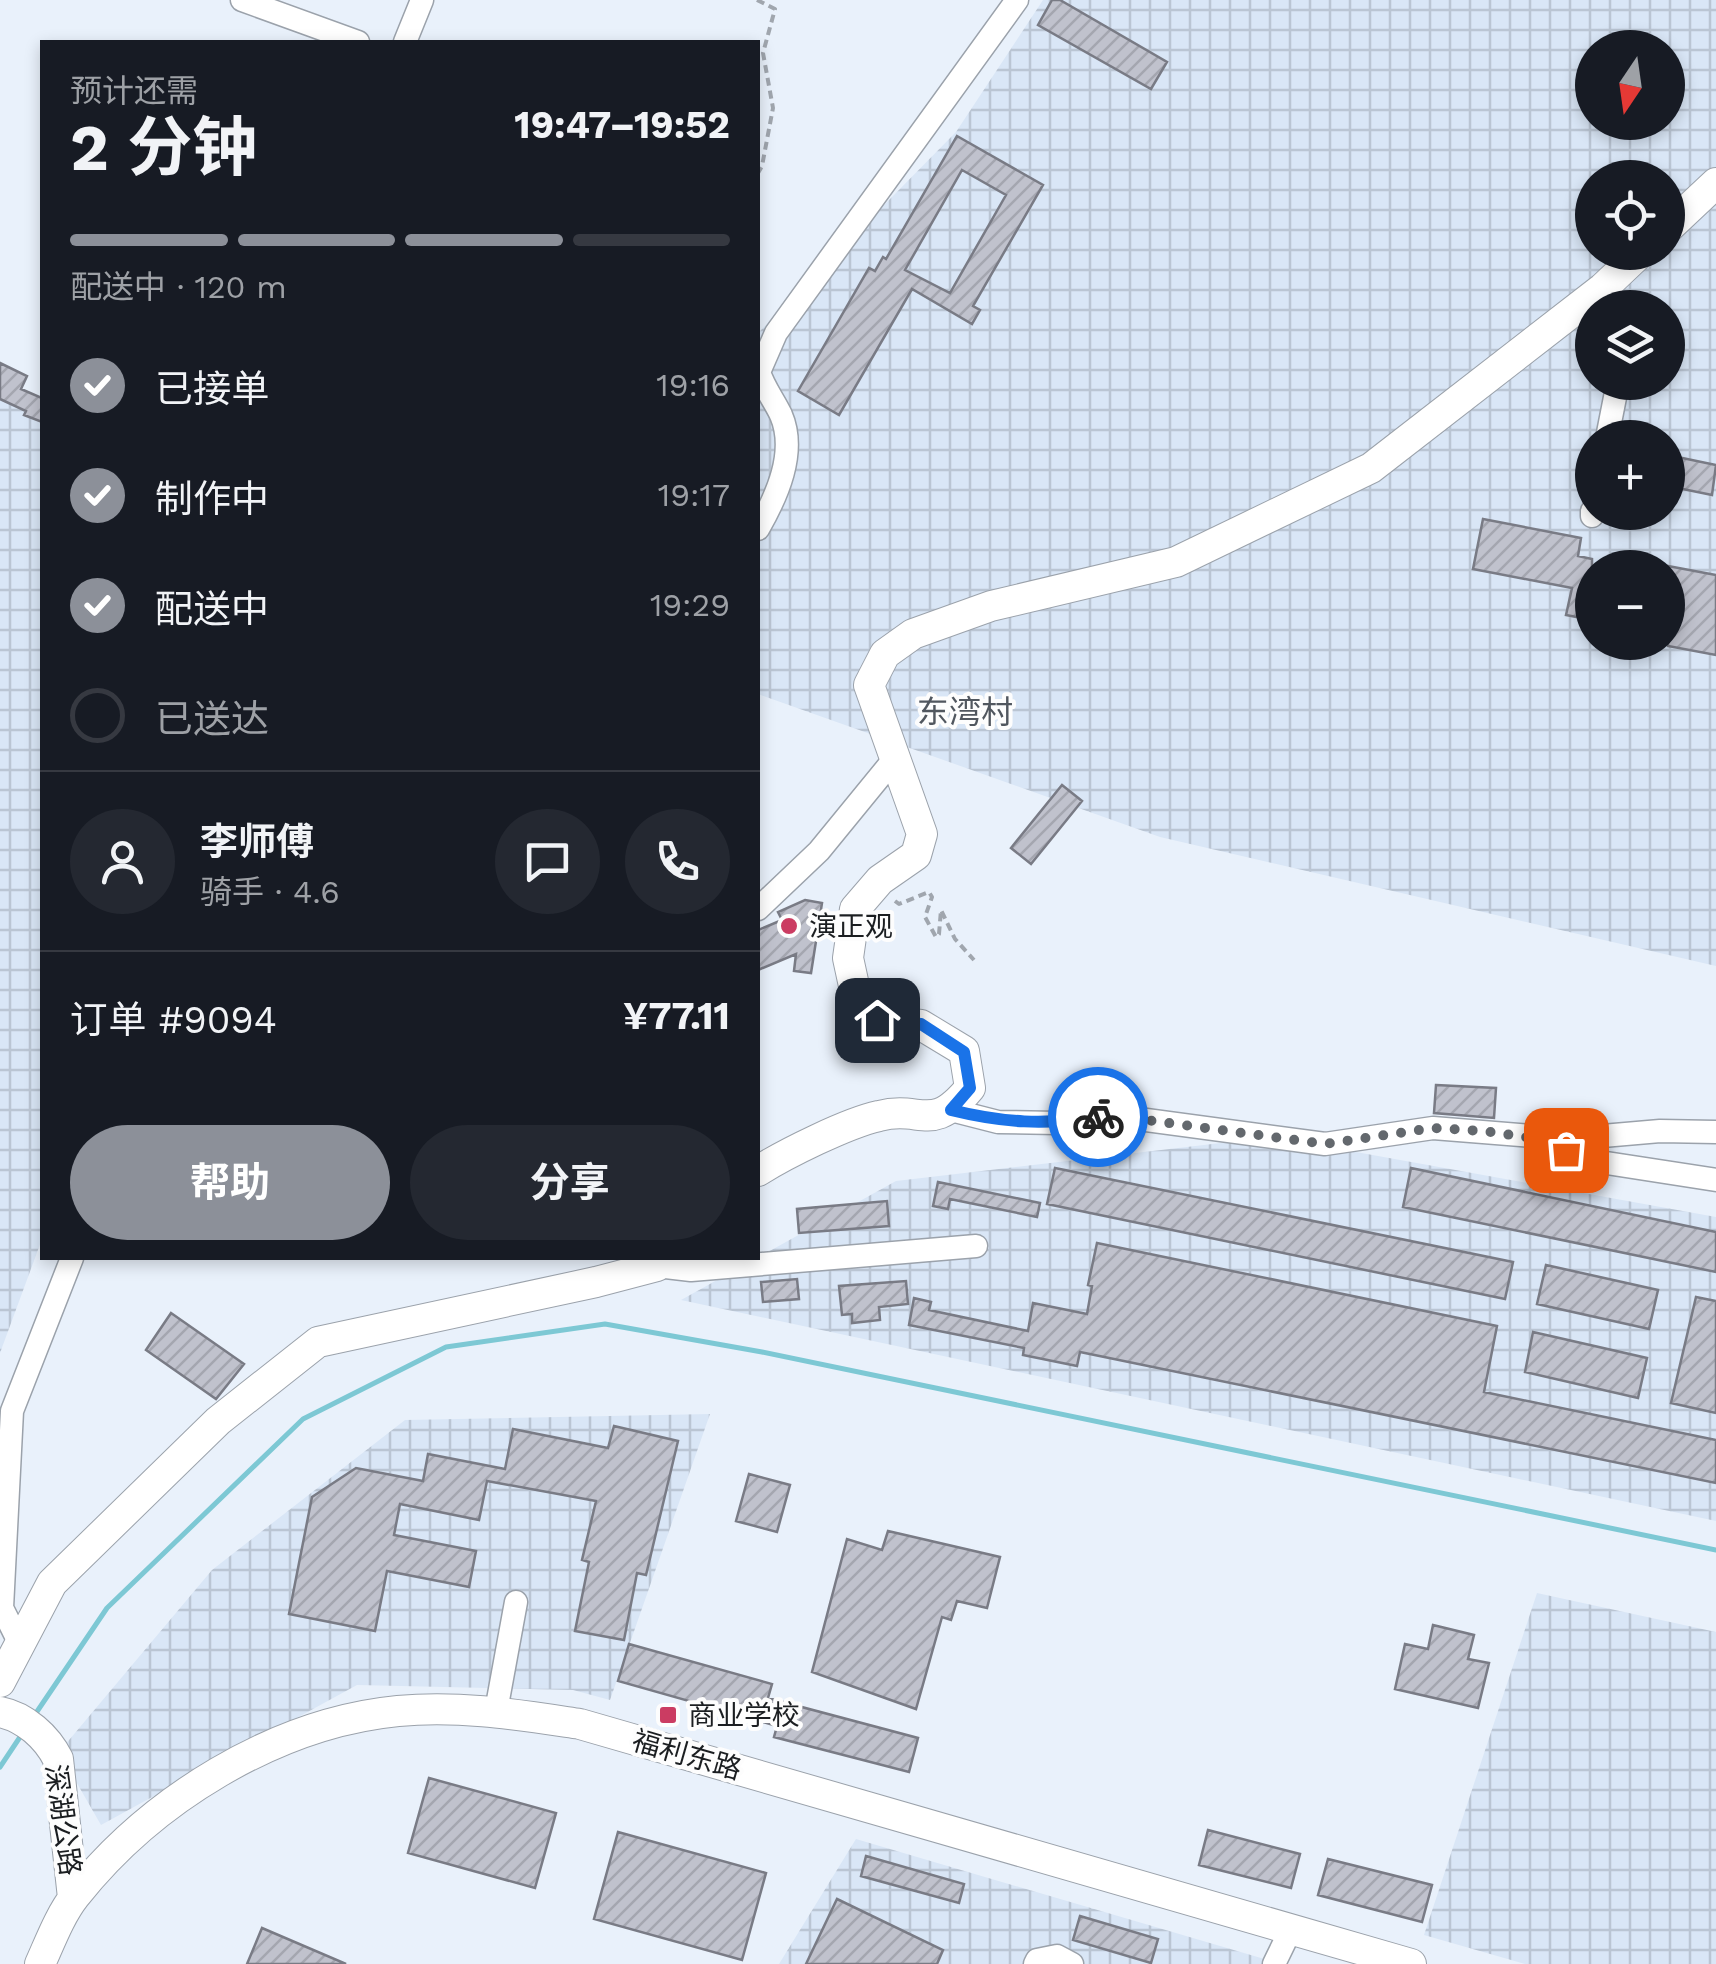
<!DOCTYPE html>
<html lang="zh">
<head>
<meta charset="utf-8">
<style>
  :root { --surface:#171b24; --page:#242831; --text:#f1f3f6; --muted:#9ea1a6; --line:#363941; --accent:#8c9099 }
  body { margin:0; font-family:"Work Sans","Noto Sans SC",sans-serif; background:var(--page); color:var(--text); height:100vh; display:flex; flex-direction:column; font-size:38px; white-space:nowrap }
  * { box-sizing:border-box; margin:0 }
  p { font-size:32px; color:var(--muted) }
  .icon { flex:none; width:55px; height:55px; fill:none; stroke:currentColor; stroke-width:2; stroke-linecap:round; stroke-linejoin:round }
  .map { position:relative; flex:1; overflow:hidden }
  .drawer { position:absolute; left:40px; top:40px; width:720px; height:1220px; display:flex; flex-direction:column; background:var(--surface); border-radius:0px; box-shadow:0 5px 15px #0003 }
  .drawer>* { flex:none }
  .needle { width:65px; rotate:193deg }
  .fabs { position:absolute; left:1575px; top:30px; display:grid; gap:20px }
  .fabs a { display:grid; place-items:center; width:110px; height:110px; border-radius:50%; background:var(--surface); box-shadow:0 5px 15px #0003; font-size:50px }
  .pin { position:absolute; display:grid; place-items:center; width:85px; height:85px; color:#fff; margin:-42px; border-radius:20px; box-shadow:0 5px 15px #0006 }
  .courier { position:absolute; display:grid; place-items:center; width:100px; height:100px; margin:-50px; border:8px solid #1a73e8; border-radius:50%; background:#fff; color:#222; box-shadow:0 2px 12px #0007 }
  .summary em { font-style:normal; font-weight:700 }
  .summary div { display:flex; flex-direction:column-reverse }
  .summary { display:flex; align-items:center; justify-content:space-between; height:170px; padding:0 30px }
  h1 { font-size:65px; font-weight:700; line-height:75px }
  .bar { display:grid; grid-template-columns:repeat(4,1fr); gap:15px 10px; align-content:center; height:120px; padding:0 30px }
  .bar i { height:12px; border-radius:8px; background:var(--line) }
  .bar .selected { background:var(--accent) }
  .bar p { grid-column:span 4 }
  .line { display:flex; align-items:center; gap:25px; padding:0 30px; border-top:2px solid var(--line) }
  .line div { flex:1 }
  .round { display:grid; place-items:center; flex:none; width:105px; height:105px; border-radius:52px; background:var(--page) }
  ol { padding:0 30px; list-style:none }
  li { display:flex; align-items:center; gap:30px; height:110px }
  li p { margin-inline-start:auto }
  li .icon { padding:10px; border-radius:50%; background:var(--accent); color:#fff; stroke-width:4 }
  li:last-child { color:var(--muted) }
  li i { width:55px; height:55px; border:5px solid var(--line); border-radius:50% }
  .cta { display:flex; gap:20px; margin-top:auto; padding:20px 30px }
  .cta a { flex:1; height:115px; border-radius:60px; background:var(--accent); color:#fff; font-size:40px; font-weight:700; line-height:115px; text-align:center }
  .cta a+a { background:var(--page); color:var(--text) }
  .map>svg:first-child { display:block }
  .industrial { fill:url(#industrial-grid); fill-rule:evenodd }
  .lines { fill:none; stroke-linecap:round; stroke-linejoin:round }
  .stream { stroke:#7dc8d4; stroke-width:5 }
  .building { fill:url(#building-hatch); stroke:#797b85; stroke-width:2.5; fill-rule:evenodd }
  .minor-casing { stroke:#9ba2ab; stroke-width:25 }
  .major-casing { stroke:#9ba2ab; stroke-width:32 }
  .path { stroke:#a0a6ae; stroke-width:4; stroke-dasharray:8 5; stroke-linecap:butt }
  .minor { stroke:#fff; stroke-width:22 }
  .major { stroke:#fff; stroke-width:30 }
  .done { stroke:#63686d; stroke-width:10; stroke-dasharray:0 18 }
  .route { stroke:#1a73e8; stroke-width:12 }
  .poi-dot { fill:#cb3c62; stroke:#fdfdfd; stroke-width:4 }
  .labels { text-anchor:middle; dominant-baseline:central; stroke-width:8; stroke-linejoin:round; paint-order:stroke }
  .poi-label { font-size:28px; fill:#1b1e21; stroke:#fdfdfd; text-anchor:start }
  .street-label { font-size:28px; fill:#1b1e21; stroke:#fdfdfd }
  .quarter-label { font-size:32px; fill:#51575f; stroke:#fdfdfd }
</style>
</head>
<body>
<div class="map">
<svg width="1716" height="1964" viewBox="0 0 1716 1964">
  <defs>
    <pattern id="industrial-grid" width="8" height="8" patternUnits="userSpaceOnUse" patternTransform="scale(2.5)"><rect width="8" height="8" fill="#d9e6f6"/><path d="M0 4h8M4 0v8" fill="none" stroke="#bac5d3"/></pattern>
    <pattern id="building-hatch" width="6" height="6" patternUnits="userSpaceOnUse" patternTransform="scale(2.5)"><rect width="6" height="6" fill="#c0c2cd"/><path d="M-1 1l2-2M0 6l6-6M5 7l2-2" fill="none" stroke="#a4a6b0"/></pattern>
  </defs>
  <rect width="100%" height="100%" fill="#e9f1fb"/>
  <path class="industrial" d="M1043 0H1716V966L1160 837 758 694V333L956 132ZM1592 48H1668V122H1592ZM1592 178H1668V252H1592ZM1592 308H1668V382H1592ZM1592 438H1668V512H1592ZM1592 568H1668V642H1592Z
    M0 398 42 414V1239L0 1353Z
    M1273 1137 1716 1217V1521L681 1300 896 1181Z
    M710 1414 610 1700 573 1690 357 1685 101 1825 59 1752 212 1570 405 1420Z
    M1537 1593 1716 1632V1964H1525L1424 1935Z
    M856 1839 1281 1964H779Z"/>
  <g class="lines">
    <path class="stream" d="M34 1716 107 1608 303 1419 446 1347 605 1324 762 1352 1716 1550
      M0 1767 22 1734"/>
  </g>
  <path class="building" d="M1052 0H1060L1167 62 1151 89 1038 25Z
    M957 136 1043 185 973 306 980 310 972 324 912 289 839 415 798 391 869 268 875 271 883 257 886 259ZM962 170 1006 195 950 293 905 270Z
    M0 363 27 376 21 389 42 398V422L24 415 26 411 0 399Z
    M1668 455 1716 465 1712 495 1668 486Z
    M1483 519 1581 538 1578 556 1592 559V620L1566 615 1572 588 1473 569Z
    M1668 566 1716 575V655L1668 646Z
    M1062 785 1082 801 1031 864 1011 848Z
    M805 900 822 903 811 973 794 971 796 954 758 970V930L782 920 778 912Z
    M1436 1085 1496 1088 1494 1118 1434 1113Z
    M1055 1168 1513 1262 1505 1299 1047 1204Z
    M1411 1168 1716 1232V1272L1403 1207Z
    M938 1182 1040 1203 1037 1217 950 1199 948 1209 933 1206Z
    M887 1201 889 1226 799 1233 797 1209Z
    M1097 1243 1497 1326 1484 1392 1716 1440V1483L1080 1352 1077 1366 1023 1355 1024 1348 909 1325 914 1298 931 1302 929 1310 1028 1331 1033 1303 1087 1314 1092 1286 1088 1285Z
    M1546 1265 1658 1290 1649 1329 1537 1304Z
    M797 1279 799 1299 763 1302 761 1282Z
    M906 1281 908 1304 879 1307 880 1320 852 1323V1314L842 1315 839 1286Z
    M1696 1297 1716 1301V1413L1671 1403Z
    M171 1313 244 1364 216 1399 146 1350Z
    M1533 1332 1647 1358 1638 1398 1525 1372Z
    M614 1426 678 1441 646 1575 637 1573 624 1640 575 1631 589 1562 582 1560 596 1501 487 1481 479 1520 400 1504 394 1535 476 1551 469 1587 387 1571 375 1631 289 1614 312 1497 356 1468 423 1481 428 1454 505 1469 513 1429 608 1448Z
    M749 1474 790 1485 777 1532 736 1521Z
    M888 1531 1000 1557 987 1608 957 1601 951 1620 942 1617 916 1709 812 1672 847 1539 882 1550Z
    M1433 1625 1474 1635 1468 1659 1489 1663 1478 1708 1395 1689 1405 1644 1428 1649Z
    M629 1644 772 1684 768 1698 918 1738 909 1772 774 1737 777 1726 618 1681Z
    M429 1778 556 1813 535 1888 408 1853Z
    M1208 1830 1300 1854 1291 1888 1199 1865Z
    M618 1832 766 1873 742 1960 594 1919Z
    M866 1856 964 1884 959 1903 861 1876Z
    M1328 1859 1432 1885 1422 1922 1318 1895Z
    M837 1899 943 1950 937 1964H806Z
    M1080 1916 1158 1939 1151 1963 1073 1940Z
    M262 1928 346 1964H247Z"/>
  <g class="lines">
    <g class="minor-casing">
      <path id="minor" d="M242 0 358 42
        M405 42 422 0
        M1603 288 1618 308
        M1607 438 1618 382
        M1592 516V511
        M758 529C777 496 797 452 781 415 774 400 764 388 759 372L776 333 1017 0
        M758 909 819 851 895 758
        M951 1110 998 1122 1058 1123 1109 1115 1325 1144 1433 1128 1568 1139 1660 1131 1716 1132
        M1549 1144 1600 1162 1716 1180
        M657 1266 691 1270 976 1246
        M20 1644 2 1608 12 1411 72 1258
        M496 1711 516 1602
        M1035 1964 1037 1960 1057 1956 1072 1964
        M1274 1964 1291 1929"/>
    </g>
    <g class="major-casing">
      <path id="major" d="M1668 228 1716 183
        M758 1171C785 1154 847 1123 879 1116 923 1105 931 1135 970 1088L964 1051 921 1025 877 1020 856 995 848 958 855 909 880 880 916 855 922 834 869 685 885 654 913 634 991 606 1176 562 1371 468 1603 288 1641 252
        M0 1682 52 1583 218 1421 318 1342 596 1282 657 1266 665 1258
        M0 1712C25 1717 47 1737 58 1759L73 1898
        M40 1964C50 1942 60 1915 75 1896 151 1800 275 1723 398 1711 460 1705 519 1715 580 1724L1411 1964"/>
    </g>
    <path class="path" d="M757 0 775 9 763 53 773 108 762 166 758 173
      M895 901 899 904 929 892 932 897 925 917 936 937 939 934 941 910 955 939 974 960"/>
    <use href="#minor" class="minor"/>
    <use href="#major" class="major"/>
  </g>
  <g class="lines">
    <path class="done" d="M1098 1117 1109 1115 1325 1144 1433 1128 1483 1131 1532 1138 1566 1150"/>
    <path class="route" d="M877 1020 921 1024 964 1052 970 1088 951 1110C1004 1123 1044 1125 1098 1117"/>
  </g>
  <g class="poi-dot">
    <circle cx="789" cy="926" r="10"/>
    <rect x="658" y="1705" width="20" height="20" rx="5"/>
  </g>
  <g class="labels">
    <g class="poi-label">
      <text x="809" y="926">演正观</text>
      <text x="688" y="1715">商业学校</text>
    </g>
    <g class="street-label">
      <text transform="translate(687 1755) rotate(16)">福利东路</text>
      <text transform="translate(63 1820) rotate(82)">深湖公路</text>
    </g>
    <g class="quarter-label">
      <text x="965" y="712">东湾村</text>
    </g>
  </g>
</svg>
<div class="fabs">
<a><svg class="needle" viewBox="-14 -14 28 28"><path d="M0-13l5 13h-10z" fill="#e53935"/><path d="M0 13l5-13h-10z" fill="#9ea1a6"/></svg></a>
<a><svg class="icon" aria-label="locate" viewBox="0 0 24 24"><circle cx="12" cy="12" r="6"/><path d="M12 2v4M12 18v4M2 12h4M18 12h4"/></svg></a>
<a><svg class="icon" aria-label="layers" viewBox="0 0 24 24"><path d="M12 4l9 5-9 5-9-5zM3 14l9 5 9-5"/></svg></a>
<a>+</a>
<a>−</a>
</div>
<div class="pin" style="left:1566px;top:1150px;background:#ea580c"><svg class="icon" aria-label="bag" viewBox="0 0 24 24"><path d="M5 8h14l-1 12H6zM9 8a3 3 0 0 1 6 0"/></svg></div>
<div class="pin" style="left:877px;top:1020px;background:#1f2937"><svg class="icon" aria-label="home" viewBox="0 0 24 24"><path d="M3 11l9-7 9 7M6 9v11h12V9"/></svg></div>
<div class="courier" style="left:1098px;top:1117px"><svg class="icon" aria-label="bike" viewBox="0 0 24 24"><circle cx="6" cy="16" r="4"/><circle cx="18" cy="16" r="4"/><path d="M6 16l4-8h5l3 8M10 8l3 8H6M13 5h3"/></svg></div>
<section class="drawer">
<div class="summary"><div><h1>2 分钟</h1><p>预计还需</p></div><em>19:47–19:52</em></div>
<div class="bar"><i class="selected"></i><i class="selected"></i><i class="selected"></i><i></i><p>配送中 · 120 m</p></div>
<ol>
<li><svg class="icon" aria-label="check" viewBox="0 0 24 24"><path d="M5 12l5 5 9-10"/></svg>已接单<p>19:16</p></li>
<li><svg class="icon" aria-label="check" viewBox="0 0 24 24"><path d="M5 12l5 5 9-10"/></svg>制作中<p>19:17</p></li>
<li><svg class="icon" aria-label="check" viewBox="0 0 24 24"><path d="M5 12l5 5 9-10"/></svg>配送中<p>19:29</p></li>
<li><i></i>已送达</li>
</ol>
<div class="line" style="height:180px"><a class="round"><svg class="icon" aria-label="person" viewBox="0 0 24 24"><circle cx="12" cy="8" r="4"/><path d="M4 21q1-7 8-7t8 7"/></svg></a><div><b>李师傅</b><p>骑手 · 4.6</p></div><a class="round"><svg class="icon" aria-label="chat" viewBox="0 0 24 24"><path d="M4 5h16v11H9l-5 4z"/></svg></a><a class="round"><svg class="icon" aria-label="phone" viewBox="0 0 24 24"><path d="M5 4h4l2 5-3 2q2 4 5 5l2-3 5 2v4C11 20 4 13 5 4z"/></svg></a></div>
<div class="line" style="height:130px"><div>订单 #9094</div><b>¥77.11</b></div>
<div class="cta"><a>帮助</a><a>分享</a></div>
</section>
</div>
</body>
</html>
